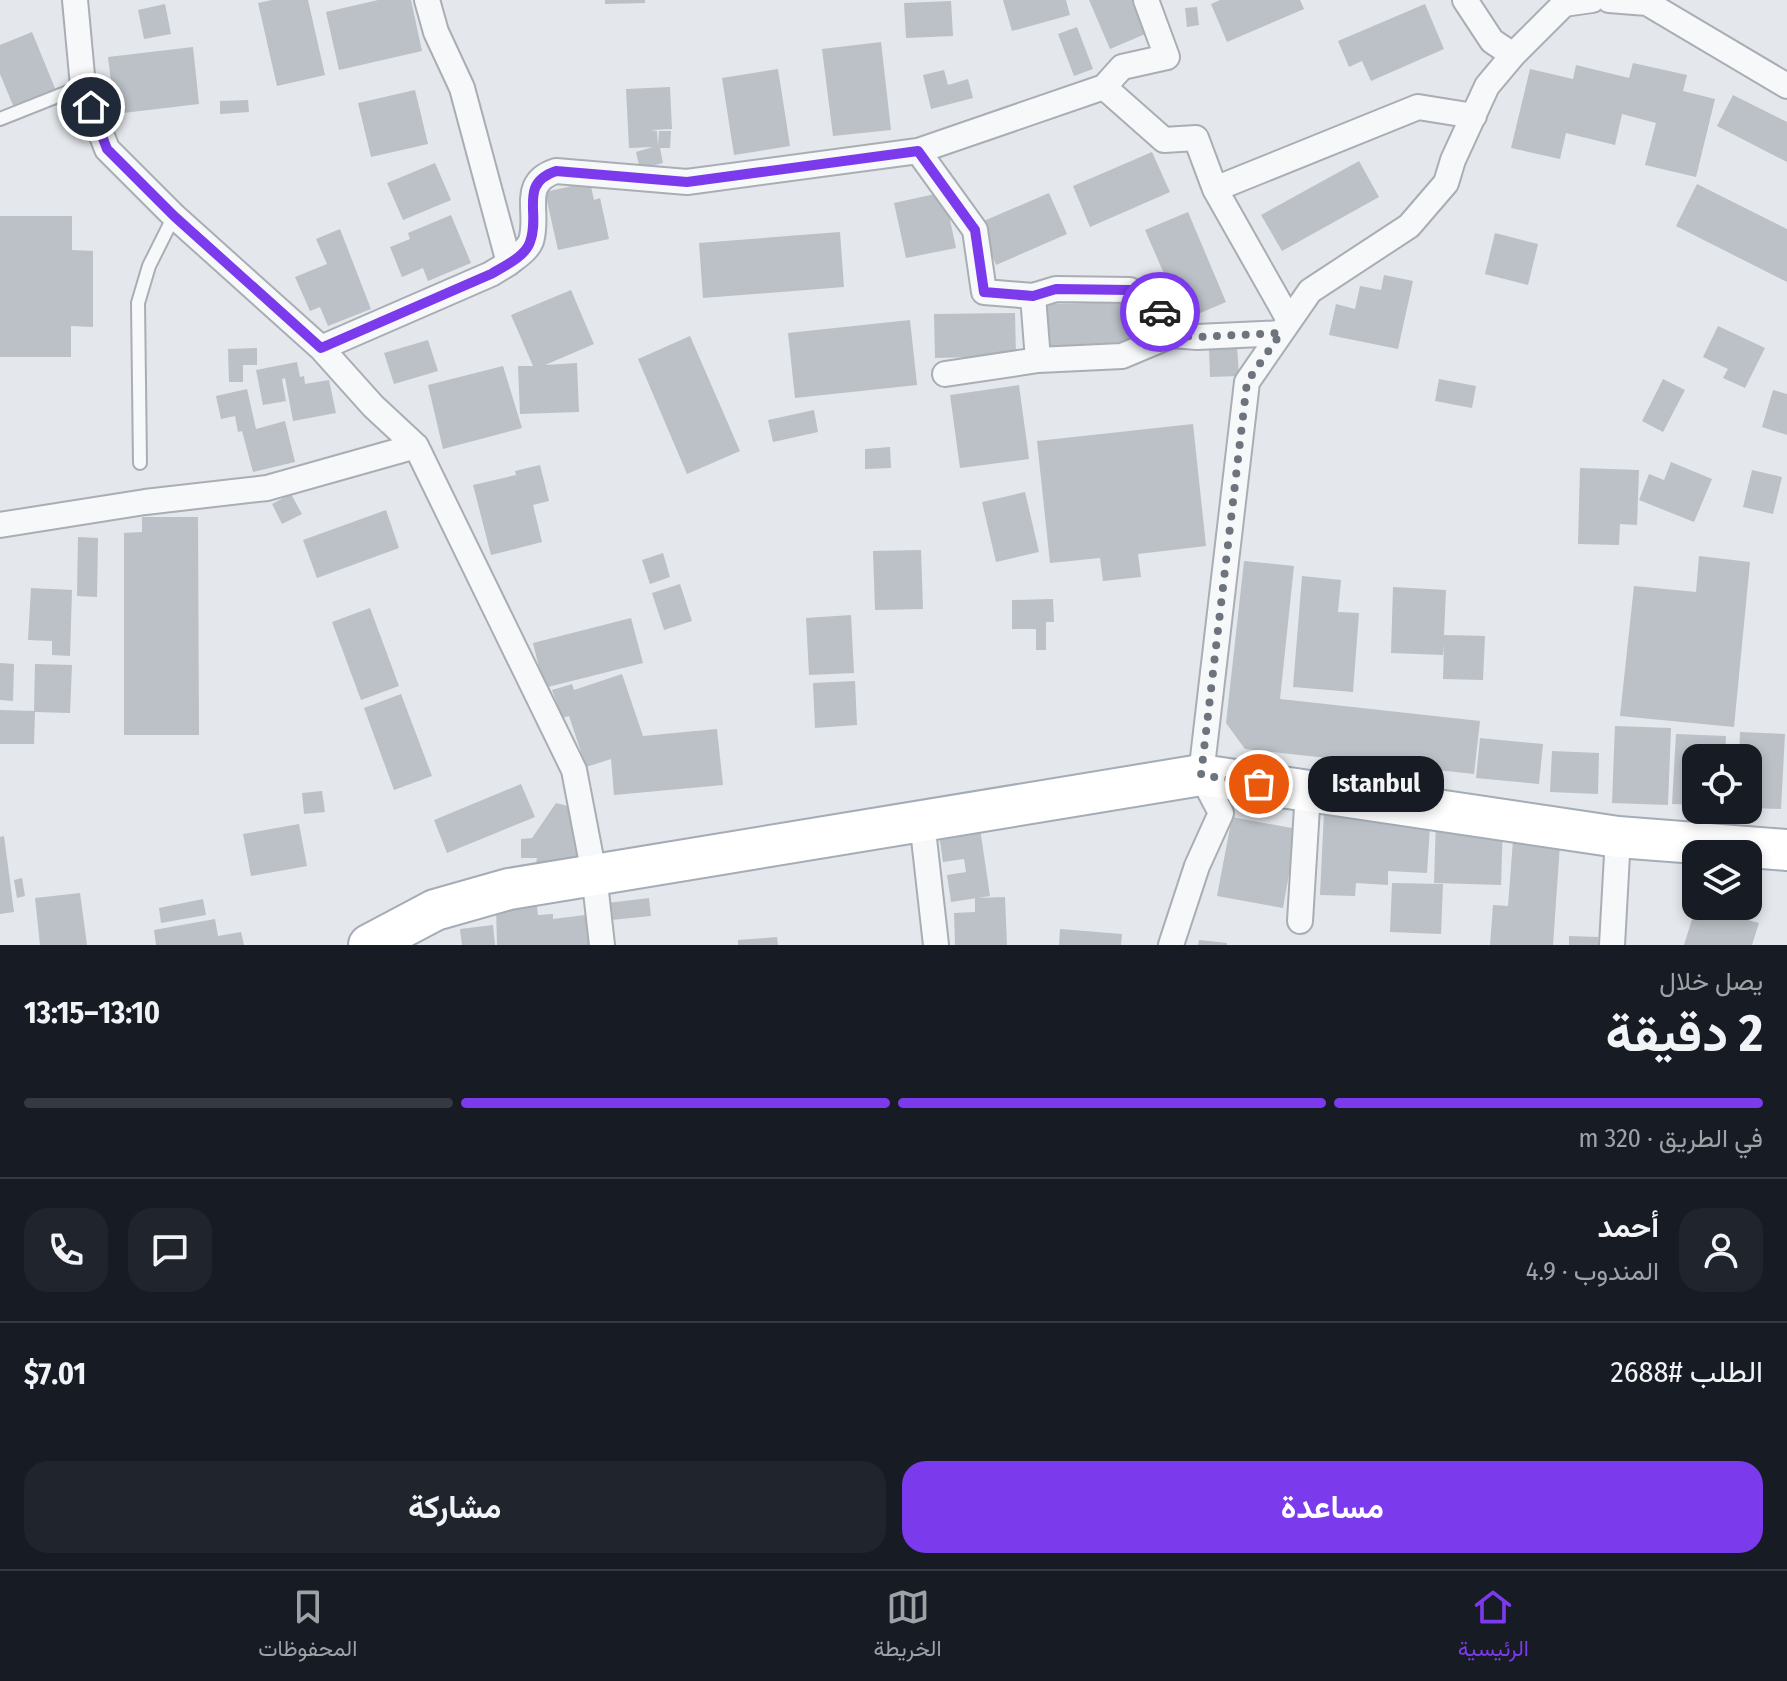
<!DOCTYPE html>
<html lang="ar">
<head>
<meta charset="utf-8">
<style>
  :root { --surface:#171b24; --page:#20242c; --text:#f1f3f6; --muted:#9ea1a6; --line:#363941; --accent:#7c3aed }
  body { margin:0; font-family:"Fira Sans Condensed",Vazirmatn,sans-serif; background:var(--page); color:var(--text); direction:rtl; height:100vh; display:flex; flex-direction:column; font-size:30px; white-space:nowrap }
  * { box-sizing:border-box; margin:0 }
  p { font-size:26px; color:var(--muted) }
  .icon { flex:none; width:44px; height:44px; fill:none; stroke:currentColor; stroke-width:2; stroke-linecap:round; stroke-linejoin:round }
  .map { position:relative; height:945px; overflow:hidden; direction:ltr }
  .drawer { display:flex; flex-direction:column; background:var(--surface); flex:1 }
  .drawer>* { flex:none }
  .fabs { position:absolute; left:1682px; top:744px; display:grid; gap:16px }
  .fabs a { display:grid; place-items:center; width:80px; height:80px; border-radius:16px; background:var(--surface); box-shadow:0 4px 12px #0003; font-size:40px }
  .pin { position:absolute; display:grid; place-items:center; width:68px; height:68px; color:#fff; margin:-34px; border:4px solid #fff; border-radius:50%; box-shadow:0 2px 8px #0007 }
  .courier { position:absolute; display:grid; place-items:center; width:80px; height:80px; margin:-40px; border:6px solid #7c3aed; border-radius:50%; background:#fff; color:#222; box-shadow:0 2px 10px #0007 }
  .bubble { position:absolute; height:56px; border-radius:24px; background:var(--surface); box-shadow:0 4px 12px #0003; font-size:26px; font-weight:700; line-height:56px; text-align:center; direction:rtl }
  .head em { font-style:normal; font-weight:700 }
  .head div { display:flex; flex-direction:column-reverse }
  .head { display:flex; align-items:center; justify-content:space-between; height:136px; padding:0 24px }
  h1 { font-size:52px; font-weight:700; line-height:60px }
  .bar { display:grid; grid-template-columns:repeat(4,1fr); gap:12px 8px; align-content:center; height:96px; padding:0 24px }
  .bar i { height:10px; border-radius:6px; background:var(--line) }
  .bar .on { background:var(--accent) }
  .bar p { grid-column:span 4 }
  .line { display:flex; align-items:center; gap:20px; padding:0 24px; border-top:2px solid var(--line) }
  .line div { flex:1 }
  .round { display:grid; place-items:center; flex:none; width:84px; height:84px; border-radius:24px; background:var(--page) }
  .primary-button { display:flex; gap:16px; margin-top:auto; padding:16px 24px }
  .primary-button a { flex:1; height:92px; border-radius:24px; background:var(--accent); color:#fff; font-size:32px; font-weight:700; line-height:92px; text-align:center }
  .primary-button a+a { background:var(--page); color:var(--text) }
  .menu { display:flex; justify-content:space-around; align-items:center; height:112px; border-top:2px solid var(--line); background:var(--surface); font-size:22px; color:var(--muted) }
  .menu a { display:grid; justify-items:center; gap:4px }
  .menu .on { color:var(--accent) }
  .map>svg:first-child { display:block }
  .building { fill:#bcc1c7 }
  .lines { fill:none; stroke-linecap:round; stroke-linejoin:round }
  .service-casing { stroke:#a9aeb5; stroke-width:16 }
  .minor-casing { stroke:#a9aeb5; stroke-width:28 }
  .primary-casing { stroke:#a4acb6; stroke-width:44 }
  .service { stroke:#f7f8f9; stroke-width:12 }
  .minor { stroke:#f7f8f9; stroke-width:24 }
  .primary { stroke:#fff; stroke-width:40 }
  .done { stroke:#6d747d; stroke-width:8; stroke-dasharray:0 14.4 }
  .route { stroke:#7c3aed; stroke-width:10 }
</style>
</head>
<body>
<div class="map">
<svg width="1787" height="945" viewBox="0 0 1787 945">
  <rect width="100%" height="100%" fill="#e4e7eb"/>
  <path class="building" d="M272 0H308L325 75 277 86 258 3Z
    M378 0H411L422 51 339 70 326 12Z
    M605 0H645V3L605 4Z
    M1003 0H1066L1070 15 1012 31Z
    M1089 0H1136L1150 32 1110 49Z
    M1220 0H1300L1304 9 1227 42 1211 4Z
    M951 1 953 36 906 38 904 3Z
    M165 4 171 34 144 39 138 10Z
    M1425 4 1444 49 1371 81 1362 61 1349 67 1338 41Z
    M1197 7 1199 25 1187 27 1185 8Z
    M1077 27 1093 69 1074 76 1058 34Z
    M32 32 59 98 17 115 0 74V45Z
    M881 42 891 130 833 136 822 49Z
    M193 47 199 104 115 114 108 57Z
    M1633 63 1687 75 1683 91 1715 99 1696 177 1645 165 1656 123 1622 114 1615 145 1566 133 1560 159 1511 148 1530 69 1573 79 1576 65 1629 78Z
    M778 69 790 146 734 155 722 78Z
    M944 70 948 85 968 79 973 98 931 109 923 75Z
    M670 87 672 129 651 130 657 131 658 146 659 131H671L670 148H660L663 163 640 169 636 152 653 147 629 148 626 89Z
    M415 90 428 144 371 157 358 103Z
    M1733 95 1787 122V162L1717 126Z
    M248 100 249 112 220 114V101Z
    M1152 152 1170 192 1090 227 1073 186Z
    M1359 161 1379 197 1282 251 1261 215Z
    M435 163 451 200 403 220 387 183Z
    M590 182 594 200 600 198 609 239 558 250 545 192Z
    M1697 184 1787 229V282L1676 226Z
    M944 192 956 248 906 258 894 203Z
    M1049 193 1067 234 996 265 979 223Z
    M1188 212 1226 302 1184 320 1145 230Z
    M451 215 471 263 428 281 423 268 402 277 390 247 410 239 408 233Z
    M0 216H72V250L93 251V327L71 326V357H0Z
    M340 229 371 309 328 326 320 307 310 311 295 277 327 264 316 239Z
    M840 232 844 287 703 298 699 243Z
    M1495 233 1538 244 1528 285 1485 274Z
    M1384 275 1413 281 1398 349 1329 335 1336 304 1355 309 1360 286 1381 290Z
    M571 290 594 344 545 365 577 363 579 412 520 414 518 366H533L511 315Z
    M1134 302 1135 346 1046 348 1045 304Z
    M1015 313 1016 356 935 358 934 314Z
    M910 320 917 385 795 398 788 333Z
    M1718 326 1765 348 1745 388 1723 378 1728 369 1703 357Z
    M690 336 740 451 687 474 638 359Z
    M428 340 438 371 394 384 384 353Z
    M1237 346 1239 376 1210 377 1209 348Z
    M257 348V365H243V382H229L228 349Z
    M297 362 300 377 304 376 305 384 329 380 336 413 293 421 285 378 282 379 286 401 263 405 256 370Z
    M503 366 522 428 443 449 428 385Z
    M1439 379 1476 386 1472 408 1435 401Z
    M1663 379 1685 390 1663 432 1642 421Z
    M1019 385 1029 459 960 468 950 395Z
    M247 389 256 429 285 421 295 462 253 472 242 431 238 432 235 416 221 419 216 396Z
    M1773 390 1787 394V435L1762 427Z
    M814 410 818 432 773 442 768 420Z
    M1193 424 1206 546 1138 554 1141 577 1103 581 1100 558 1050 563 1037 441Z
    M890 447 891 468 865 469V449Z
    M1671 462 1712 479 1694 522 1639 500 1649 474 1664 480Z
    M540 465 549 501 533 505 542 542 491 555 473 485 516 475 515 471Z
    M1580 468 1639 470 1637 525 1620 524 1619 545 1578 544Z
    M1752 470 1782 477 1773 514 1743 507Z
    M1025 492 1039 552 996 562 982 502Z
    M291 494 302 514 282 524 272 504Z
    M386 510 399 548 317 578 303 540Z
    M142 517H198L199 735H124V533L142 532Z
    M78 537 98 538 97 597 77 596Z
    M921 550 923 609 875 610 873 551Z
    M663 553 670 577 650 584 642 560Z
    M1699 556 1750 562 1734 727 1620 716 1634 586 1696 592Z
    M1244 561 1294 566 1280 699 1480 721 1474 774 1245 749 1226 723Z
    M1302 576 1341 580 1338 612 1359 613 1353 692 1293 687Z
    M680 584 692 621 664 630 652 593Z
    M1393 587 1446 590 1444 635 1485 636 1483 680 1443 679 1444 644 1443 655 1391 653Z
    M31 588 72 590 70 656 52 655V641L28 640Z
    M1053 599 1054 622H1046V650H1036V629H1012V600Z
    M370 608 399 686 361 700 332 622Z
    M851 615 854 673 809 675 806 618Z
    M631 618 643 663 544 688 533 643Z
    M0 663 14 664 13 701 0 700Z
    M35 664 72 665 70 713 35 712 34 744H0V710L34 711Z
    M622 674 643 736 717 729 723 785 614 795 611 759 586 767 569 716 562 718 552 690 572 684 574 690Z
    M855 681 857 725 815 728 813 683Z
    M401 694 432 776 394 790 364 708Z
    M1615 726 1671 728 1668 805 1612 803Z
    M1740 732 1785 734 1781 809 1748 808V758H1739Z
    M1676 734 1726 736 1725 758H1696V805L1672 804Z
    M1480 738 1543 744 1539 784 1476 778Z
    M1552 751 1599 753 1598 794 1550 792Z
    M521 784 535 817 447 853 434 820Z
    M322 791 325 812 304 814 302 793Z
    M556 803 576 808 584 858 536 863 537 858H521V839L532 838Z
    M1324 811 1401 814V825L1430 826 1427 873 1388 871V885L1356 883 1355 896 1320 895Z
    M978 815 990 896 951 902 947 875 966 872 964 859 943 862 937 821Z
    M1232 817 1297 829 1283 908 1217 896Z
    M1436 819 1503 822 1501 885 1434 883Z
    M299 824 307 866 251 876 243 834Z
    M1514 827 1561 830 1553 945H1490L1493 905 1508 906Z
    M4 836 14 912 0 914V837Z
    M22 878 25 896 17 898 14 880Z
    M1392 883 1443 884 1441 934 1390 932Z
    M80 893 87 945H40L35 898Z
    M1005 897 1007 945H955L954 913 975 912V898Z
    M649 898 651 916 601 921 599 904Z
    M203 899 206 915 161 923 159 908Z
    M537 906 538 915 553 914V919L585 915 590 945H497L496 908Z
    M1696 906 1759 923 1752 945H1684Z
    M215 919 218 936 241 932 244 945H156L154 930Z
    M493 925 495 945H462L460 929Z
    M1060 929 1122 934 1121 945H1059Z
    M1569 936 1598 937V945H1569Z
    M777 937 778 945H738V940Z
    M1199 940 1227 943V945H1198Z"/>
  <g class="lines">
    <g class="service-casing">
      <path id="service" d="M0 119 83 86
        M140 463 138 303 149 266 174 216"/>
    </g>
    <g class="minor-casing">
      <path id="minor" d="M75 0 83 86 107 149 174 216 321 348 373 406 416 446 574 770 594 874 602 945
        M1146 0 1167 57 1122 67 1104 87 1164 140 1196 138 1215 189 1418 107 1474 116
        M1465 0 1492 41 1513 55
        M1609 0 1647 3 1787 86
        M918 151 975 230 984 292 1033 296 1056 289 1130 290 1164 314 1172 335
        M1215 189 1289 320
        M509 263C516 257 527 251 531 241 540 212 519 183 556 171L687 182 918 151 1104 87
        M1033 296 1038 360
        M321 348 491 274 509 263 462 88 436 32 427 0
        M945 374 1038 360 1122 356 1172 335 1197 337 1281 333
        M0 525 145 502 267 488 416 446
        M922 821 936 945
        M1300 921 1308 791
        M1171 945 1197 866 1221 813 1201 775 1247 382 1310 291 1409 226 1446 183 1453 160 1487 86 1513 55 1564 4 1592 0
        M1612 945 1618 837"/>
    </g>
    <g class="primary-casing">
      <path id="primary" d="M369 945 435 910 509 889 1201 775 1618 837 1787 850"/>
    </g>
    <use href="#service" class="service"/>
    <use href="#minor" class="minor"/>
    <use href="#primary" class="primary"/>
  </g>
  <g class="lines">
    <path class="done" d="M1160 312 1164 314 1172 335 1197 337 1281 333 1247 382 1201 775 1259 784"/>
    <path class="route" d="M91 107 107 149 174 216 321 348 491 274C504 266 525 257 530 242 541 213 518 184 556 171L687 182 918 151 975 230 984 292 1033 296 1056 289 1130 290 1160 312"/>
  </g>
</svg>
<div class="fabs">
<a><svg class="icon" aria-label="locate" viewBox="0 0 24 24"><circle cx="12" cy="12" r="6"/><path d="M12 2v4M12 18v4M2 12h4M18 12h4"/></svg></a>
<a><svg class="icon" aria-label="layers" viewBox="0 0 24 24"><path d="M12 4l9 5-9 5-9-5zM3 14l9 5 9-5"/></svg></a>
</div>
<div class="pin" style="left:1259px;top:784px;background:#ea580c"><svg class="icon" aria-label="bag" viewBox="0 0 24 24"><path d="M5 8h14l-1 12H6zM9 8a3 3 0 0 1 6 0"/></svg></div>
<div class="pin" style="left:91px;top:107px;background:#1f2937"><svg class="icon" aria-label="home" viewBox="0 0 24 24"><path d="M3 11l9-7 9 7M6 9v11h12V9"/></svg></div>
<div class="courier" style="left:1160px;top:312px"><svg class="icon" aria-label="car" viewBox="0 0 24 24"><path d="M5 17H2v-5l4-1 3-4h7l3 4 3 1v5h-3M9 17h6M6 11h13"/><circle cx="7" cy="17" r="2"/><circle cx="17" cy="17" r="2"/></svg></div>
<div class="bubble" style="left:1308px;top:756px;width:136px">Istanbul</div>
</div>
<section class="drawer">
<div class="head"><div><h1>2 دقيقة</h1><p>يصل خلال</p></div><em>13:10–13:15</em></div>
<div class="bar"><i class="on"></i><i class="on"></i><i class="on"></i><i></i><p>في الطريق · 320 m</p></div>
<div class="line" style="height:144px"><a class="round"><svg class="icon" aria-label="person" viewBox="0 0 24 24"><circle cx="12" cy="8" r="4"/><path d="M4 21q1-7 8-7t8 7"/></svg></a><div><b>أحمد</b><p>المندوب · 4.9</p></div><a class="round"><svg class="icon" aria-label="chat" viewBox="0 0 24 24"><path d="M4 5h16v11H9l-5 4z"/></svg></a><a class="round"><svg class="icon" aria-label="phone" viewBox="0 0 24 24"><path d="M5 4h4l2 5-3 2q2 4 5 5l2-3 5 2v4C11 20 4 13 5 4z"/></svg></a></div>
<div class="line" style="height:104px"><div>الطلب #2688</div><b>$7.01</b></div>
<div class="primary-button"><a>مساعدة</a><a>مشاركة</a></div>
</section>
<nav class="menu">
<a class="on"><svg class="icon" aria-label="home" viewBox="0 0 24 24"><path d="M3 11l9-7 9 7M6 9v11h12V9"/></svg>الرئيسية</a>
<a><svg class="icon" aria-label="map" viewBox="0 0 24 24"><path d="M3 6l6-2 6 2 6-2v14l-6 2-6-2-6 2zM9 4v14M15 6v14"/></svg>الخريطة</a>
<a><svg class="icon" aria-label="saved" viewBox="0 0 24 24"><path d="M7 4h10v16l-5-4-5 4z"/></svg>المحفوظات</a>
</nav>
</body>
</html>
